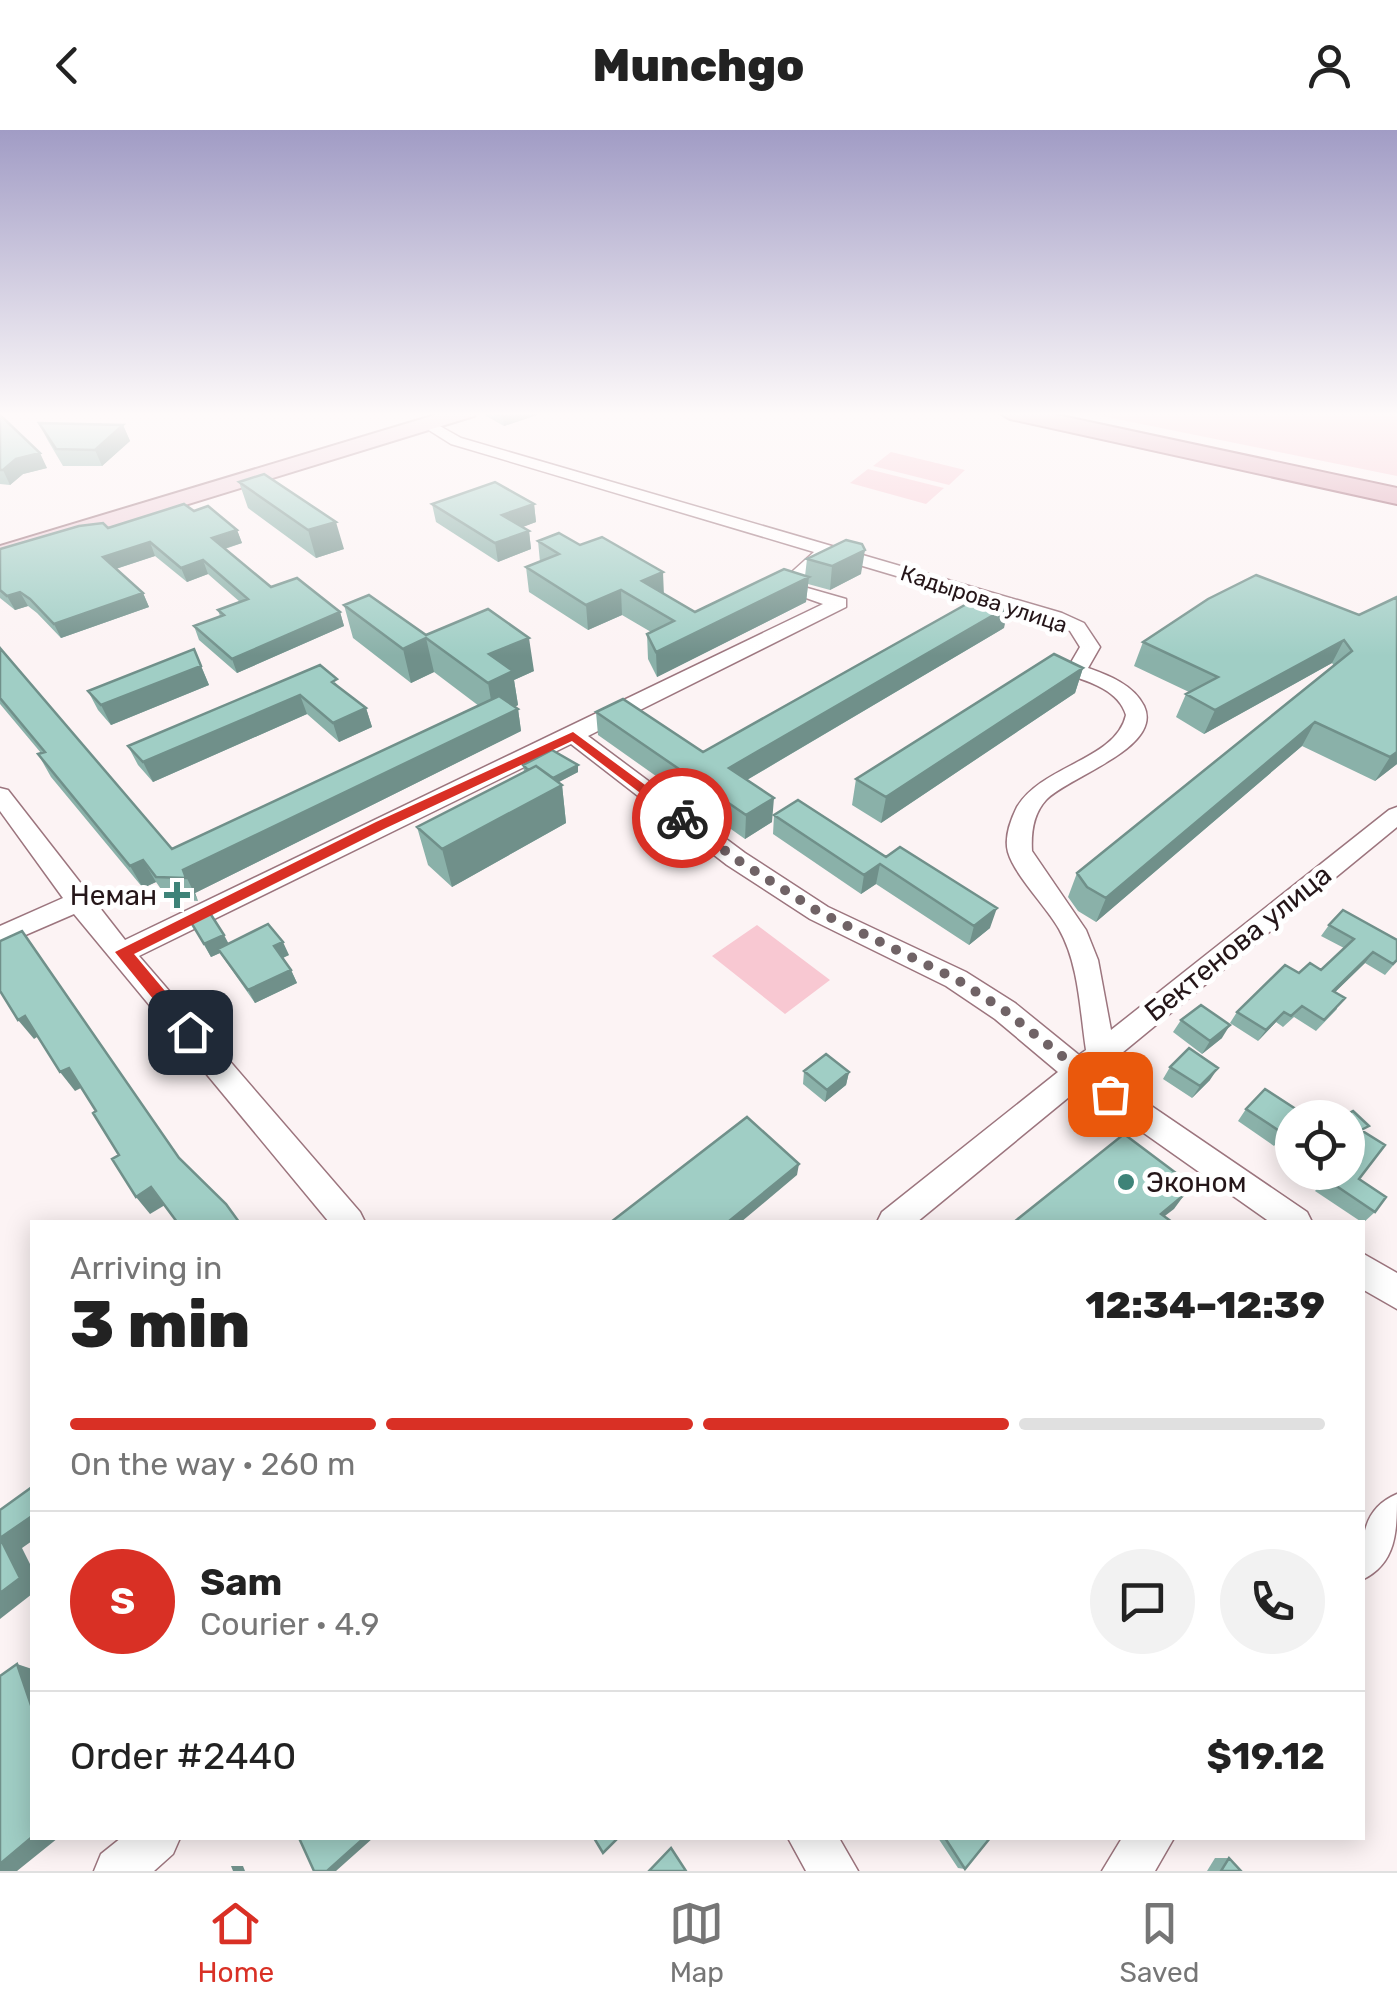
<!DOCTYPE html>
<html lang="en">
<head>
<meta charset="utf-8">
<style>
  :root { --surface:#fff; --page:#f2f2f2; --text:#222; --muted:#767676; --line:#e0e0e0; --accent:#d93025 }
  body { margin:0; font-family:Rubik,sans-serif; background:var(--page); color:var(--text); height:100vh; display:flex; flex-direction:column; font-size:38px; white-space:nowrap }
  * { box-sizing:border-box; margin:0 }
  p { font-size:32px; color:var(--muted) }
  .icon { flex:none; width:55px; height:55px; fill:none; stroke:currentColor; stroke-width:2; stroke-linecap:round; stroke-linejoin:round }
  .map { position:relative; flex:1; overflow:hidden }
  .details { position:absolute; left:30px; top:1090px; width:1335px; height:620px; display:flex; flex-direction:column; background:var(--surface); border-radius:0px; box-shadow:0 5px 25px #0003 }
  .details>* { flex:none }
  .buttons { position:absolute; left:1275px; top:970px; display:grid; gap:20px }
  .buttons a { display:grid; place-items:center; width:90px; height:90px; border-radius:50%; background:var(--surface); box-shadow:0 5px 25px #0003; font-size:50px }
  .pin { position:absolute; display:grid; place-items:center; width:85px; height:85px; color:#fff; margin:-42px; border-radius:20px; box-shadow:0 5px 15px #0006 }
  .courier { position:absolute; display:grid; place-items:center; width:100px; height:100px; margin:-50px; border:8px solid #d93025; border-radius:50%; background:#fff; color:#222; box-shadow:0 2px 12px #0007 }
  .headline em { font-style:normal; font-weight:800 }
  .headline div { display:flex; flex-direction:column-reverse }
  .headline { display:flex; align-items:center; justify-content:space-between; height:170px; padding:0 40px }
  h1 { font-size:65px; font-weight:800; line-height:75px }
  .bar { display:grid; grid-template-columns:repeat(4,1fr); gap:15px 10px; align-content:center; height:120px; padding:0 40px }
  .bar i { height:12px; border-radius:8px; background:var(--line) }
  .bar .active { background:var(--accent) }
  .bar p { grid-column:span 4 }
  .line { display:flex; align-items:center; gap:25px; padding:0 40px; border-top:2px solid var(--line) }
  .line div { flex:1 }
  .round { display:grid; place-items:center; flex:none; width:105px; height:105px; border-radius:52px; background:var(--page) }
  header { display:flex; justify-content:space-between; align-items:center; height:130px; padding:0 40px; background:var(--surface); font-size:45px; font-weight:800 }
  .dock { display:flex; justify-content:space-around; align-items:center; height:140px; border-top:2px solid var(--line); background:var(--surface); font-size:28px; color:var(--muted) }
  .dock a { display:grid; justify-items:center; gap:5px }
  .dock .active { color:var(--accent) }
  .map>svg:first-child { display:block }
  .green { fill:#f8c8d2 }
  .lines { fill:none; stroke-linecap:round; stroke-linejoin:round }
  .minor-casing { stroke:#9c757e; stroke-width:3 }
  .secondary-casing { stroke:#9c757e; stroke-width:4 }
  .primary-casing { stroke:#8d495b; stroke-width:4 }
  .minor { fill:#fff; fill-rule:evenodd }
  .secondary { fill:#eed0d9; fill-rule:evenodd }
  .primary { fill:#dca2b2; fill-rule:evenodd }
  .wall { fill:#8ab1a9 }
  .shaded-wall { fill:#70908a }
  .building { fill:#a0cec5; stroke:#70908a; stroke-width:2.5 }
  .route { fill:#d93025 }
  .done { stroke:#706366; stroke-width:10; stroke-dasharray:0 18 }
  .poi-dot { fill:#3e8378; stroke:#fff; stroke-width:4 }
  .labels { text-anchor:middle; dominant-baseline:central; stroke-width:10; stroke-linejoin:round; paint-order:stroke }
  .far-street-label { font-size:22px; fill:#251619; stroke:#fff }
  .poi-label { font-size:28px; fill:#251619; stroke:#fff; text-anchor:end }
  .street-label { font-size:28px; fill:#251619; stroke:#fff }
</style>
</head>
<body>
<header><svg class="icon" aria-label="back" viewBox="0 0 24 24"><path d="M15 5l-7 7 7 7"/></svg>Munchgo<svg class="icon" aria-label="person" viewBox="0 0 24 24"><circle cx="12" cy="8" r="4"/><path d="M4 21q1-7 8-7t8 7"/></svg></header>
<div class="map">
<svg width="1397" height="1741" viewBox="0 0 1397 1741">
  <rect width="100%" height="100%" fill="#fcf3f4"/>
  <path class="green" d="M1082 282H1397V346Z
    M891 322 965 340 949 355 873 336Z
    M868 339 944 358 926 374 850 353Z
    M757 795 830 850 785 884 712 826Z"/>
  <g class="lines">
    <g class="minor-casing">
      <path id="minor" d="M429 290 461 308 1062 483 1084 493 1100 517 1088 538C1108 545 1134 555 1144 576 1164 618 1067 647 1046 670 1033 684 1031 703 1032 721L1086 800 1098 830 1111 900 1389 680 1397 677V697L1100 941 1307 1082 1312 1092H1270L1080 958 917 1092H877L882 1082 1058 942 995 889 946 856 810 789 727 735 571 614 139 826 360 1082 365 1092H329L74 784 0 816V796L63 768 0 681V658L8 660 125 810 823 474 775 457 814 422 451 314 424 297V291ZM829 426 1048 491 1070 501 1080 517 1066 541 1069 545C1091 552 1119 561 1126 585 1116 630 1042 635 1017 677 1011 689 1004 708 1008 722 1015 746 1046 776 1059 799 1079 834 1080 881 1086 920L1079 925 1015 873 966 842 828 777 745 723 588 606 846 477V469L797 455Z
        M1362 1123 1397 1143V1179L1362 1159Z
        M1397 1364C1397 1401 1397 1433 1362 1450 1362 1414 1359 1380 1397 1364Z
        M121 1708H180L173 1724 154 1741H94L101 1724Z
        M788 1708H839L858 1741H806Z
        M1122 1708H1174L1155 1741H1102Z"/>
    </g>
    <g class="secondary-casing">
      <path id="secondary" d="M445 282H477L474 286 0 432V416Z"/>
    </g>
    <g class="primary-casing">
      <path id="primary" d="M998 282H1043L1397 358V374L1010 289Z"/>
    </g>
    <use href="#minor" class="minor"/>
    <use href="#secondary" class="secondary"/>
    <use href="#primary" class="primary"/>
  </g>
  <path class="wall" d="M479 282H546L504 296Z
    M0 285 47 338 23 344 10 355 0 354Z
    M39 293 123 295 130 311 102 336H63L47 309Z
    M239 352 344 419 316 428 248 378Z
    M432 374H534L536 392 522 397 529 401 531 419 498 432 436 392Z
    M194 381 237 400 242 413 225 419 271 457 340 482 344 496 237 543 199 510 194 496 220 486 218 480 240 472 208 444 187 452 155 426 116 439 143 463 149 477 61 508 37 483 28 476 15 480 0 468V419Z
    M538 411 664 464 695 482 805 446 807 429 861 444 830 460 808 454 806 472 657 547 648 529 647 504 651 502 622 485 588 500 529 462 526 437 540 432Z
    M344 475 426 505 534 541 514 550 518 575 515 577 518 579 521 601 195 763 198 771 168 769 156 752 143 758 51 647 38 624 41 623 0 574V518L172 719 479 576 434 542 411 553 353 508Z
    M1359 485 1397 634 1375 651 1302 616 1096 792 1078 781 1068 767 1077 743 1334 536 1332 533 1204 604 1176 587 1186 564 1189 562 1134 536 1143 512Z
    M1004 498 747 650 772 692 745 709 598 605 596 582 703 622Z
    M194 519 209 555 111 595 98 580 88 561Z
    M320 535 340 558 366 578 372 597 339 612 307 584 153 652 138 635 128 616Z
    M1083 538 1075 563 881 693 852 675 856 649Z
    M523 635 578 642 558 652 562 655 566 693 452 757 428 735 417 697 524 642Z
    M798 670 990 798 969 815 876 754 861 764 773 704 774 685Z
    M189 789 229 814 289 825 283 828 291 840 297 853 255 873 220 823 211 827Z
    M1329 795 1397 831 1385 845 1365 833 1335 862 1337 879 1316 901 1294 887 1283 897 1276 892 1258 911 1230 893 1237 882 1299 843 1321 840 1344 818 1321 806Z
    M1181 890 1222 908 1202 924 1173 902Z
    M1170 937 1210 950 1192 968 1163 949Z
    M804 941 849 942 846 955 825 972 803 954Z
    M1246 979 1292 995 1274 1016 1238 991Z
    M1364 1002 1359 1049 1375 1082 1363 1093 1315 1061 1330 1042H1348Z
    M938 1708H990L965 1739 958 1738Z
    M1215 1728H1229L1241 1741H1207Z"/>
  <path class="shaded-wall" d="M517 282H546L504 296 503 287Z
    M123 295 130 311 102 336 95 320Z
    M40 323 47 338 23 344 10 355 3 340 16 329Z
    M534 374 536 392 505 404 502 385Z
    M336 392 344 419 316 428 308 400Z
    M237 400 242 413 217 421 212 408Z
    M529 401 531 419 498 432 495 413Z
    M150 412 155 426 109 441 103 427Z
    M865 420 861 444 830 460 832 436Z
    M203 430 208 444 187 452 181 438Z
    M663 442 664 466 642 451Z
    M809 447 806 472 657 547 656 522Z
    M621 460 622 485 588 500 586 475Z
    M20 462 28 476 15 480 7 466Z
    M143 463 149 477 61 508 54 494Z
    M1009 476 1004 498 728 661 729 638Z
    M340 482 344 496 237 543 232 529Z
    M426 508 434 542 411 553 403 519Z
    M529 508 534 541 514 550 518 575 494 587 488 553 489 524Z
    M1344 510 1332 533 1204 604 1215 580Z
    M201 536 209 555 111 595 101 575Z
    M1083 538 1075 563 881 693 886 667Z
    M300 565 307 584 153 652 143 632Z
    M366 578 372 597 339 612 333 593Z
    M518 579 521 601 195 763 198 771 183 740Z
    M1315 592 1302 616 1096 792 1106 768Z
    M1397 622V634L1375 651 1390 627Z
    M578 635V642L546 659 545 652Z
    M562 655 566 693 452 757 442 719Z
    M774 668 772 692 745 709 746 685Z
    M143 730 156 752 143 758 130 736Z
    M880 734 876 754 861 764 864 745Z
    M997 778 990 798 969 815 974 796Z
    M224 805 231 818 211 827 204 814Z
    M283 812 289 825 280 829 274 816Z
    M1373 822 1365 833 1325 872 1333 861Z
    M291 840 297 853 255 873 248 860Z
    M1284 882 1276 892 1258 911 1266 900Z
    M25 886 40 905 34 909 18 890Z
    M1230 895 1222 908 1202 924 1210 911Z
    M69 938 83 957 75 961 60 942Z
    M1218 938 1210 950 1192 968 1200 956Z
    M849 942 846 955 825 972 827 960Z
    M799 1034 797 1045 741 1092H728Z
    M151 1057 165 1075 150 1084 136 1067Z
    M1185 1064 1174 1079 1157 1092 1161 1084Z
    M32 1386V1411L22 1418 32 1438V1464L0 1489V1408Z
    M17 1534 32 1539V1578Z
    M32 1707 58 1708 17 1741H0V1734Z
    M364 1708H373L336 1741H327Z
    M231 1736H243L245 1741H233Z"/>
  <path class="building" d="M494 282H517L503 287Z
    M0 285 40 323 16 329 3 340H0Z
    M39 293 123 295 95 320 56 319Z
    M264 344 336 392 308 400 239 352Z
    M495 352 534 374 502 385 529 401 495 413 432 374Z
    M184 374 194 381 208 376 237 400 212 408 271 457 297 448 340 482 232 529 194 496 224 485 218 480 248 469 203 430 181 438 150 412 103 427 143 463 54 494 30 469 20 462 7 466 0 460V419L79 396 103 393 108 398Z
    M559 403 580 415 602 407 663 442 642 451 695 482 784 439 809 447 656 522 647 504 674 491 621 460 586 475 526 437 559 424 538 411Z
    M846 410 862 414 865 420 832 436 807 429Z
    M1256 445 1359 485 1397 467V622L1390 627 1315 592 1106 768 1087 757 1077 743 1352 521 1344 510 1215 580 1186 564 1218 547 1143 512 1208 469Z
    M369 465 426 505 488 479 529 508 489 524 513 541 488 553 426 508 403 519 344 475Z
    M979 467 1009 476 729 638 774 668 746 685 596 582 623 569 703 622Z
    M0 518 172 719 499 566 518 579 183 740 186 748 156 747 143 730 130 736 38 624 45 622 0 568Z
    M194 519 201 536 101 575 88 561Z
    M1054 524 1083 538 886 667 856 649Z
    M320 535 337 549 332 552 366 578 333 593 300 565 143 632 128 616Z
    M552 620 578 635 553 648 536 636 528 640 523 635Z
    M536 636 562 655 442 719 417 697Z
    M798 670 886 727 900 717 997 778 974 796 880 734 864 745 774 685Z
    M208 780 224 805 204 814 189 789Z
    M1343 780 1397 810V830L1393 834 1373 822 1333 861 1345 868 1324 890 1302 876 1291 886 1284 882 1266 900 1237 882 1285 835 1299 843 1310 833 1321 840 1354 809 1329 795Z
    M268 794 283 812 274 816 291 840 248 860 218 819Z
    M22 801 179 1028 226 1074 239 1092H177L151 1057 136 1067 112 1029 119 1025 93 983 96 981 69 938 60 942 25 886 18 890 0 861V811Z
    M1201 875 1230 895 1210 911 1181 890Z
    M1189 918 1218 938 1200 956 1170 937Z
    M826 924 849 942 827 960 804 941Z
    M1265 959 1302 983 1298 988H1292V994L1284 1004 1246 979Z
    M1353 981 1369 996 1361 1000 1385 1015 1359 1049 1386 1067 1375 1082 1326 1049 1331 1042H1348V988H1340Z
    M747 987 799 1034 728 1092H611Z
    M1124 1004 1180 1046 1173 1057 1185 1064 1161 1084 1172 1092H1014Z
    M32 1357V1386L0 1408 20 1448 0 1463V1380Z
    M17 1534 32 1578V1707L0 1734V1546Z
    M299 1708H364L327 1741H314Z
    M594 1708H618L603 1723Z
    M945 1708H990L965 1739Z
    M671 1718 686 1741H649Z
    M1229 1728 1241 1741H1221Z"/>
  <linearGradient id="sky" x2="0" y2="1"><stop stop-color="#a19cc5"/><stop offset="0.54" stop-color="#fefafa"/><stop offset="1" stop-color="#fefafa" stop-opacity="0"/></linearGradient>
  <rect width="1397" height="526" fill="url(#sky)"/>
  <path class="route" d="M573 602 686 685V691H677L572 611 386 698 134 824 196 898V907H184L115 822 376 692Z"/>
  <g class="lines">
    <path class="done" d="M682 688 736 729 819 782 956 849 1004 880 1110 964"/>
  </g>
  <g class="poi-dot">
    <path d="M172 750h10v10h10v10h-10v10h-10v-10h-10v-10h10z"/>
    <circle cx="1126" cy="1052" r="10"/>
  </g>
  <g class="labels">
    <g class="far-street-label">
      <text transform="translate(984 469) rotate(18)">Кадырова улица</text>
    </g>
    <g class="poi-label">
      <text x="157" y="765">Неман</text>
      <text x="1146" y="1052" text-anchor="start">Эконом</text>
    </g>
    <g class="street-label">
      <text transform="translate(1238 813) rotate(-39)">Бектенова улица</text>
    </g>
  </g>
</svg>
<div class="buttons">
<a><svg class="icon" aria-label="locate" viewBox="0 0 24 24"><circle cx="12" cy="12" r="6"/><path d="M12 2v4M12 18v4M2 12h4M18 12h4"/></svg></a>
</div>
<div class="pin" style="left:1110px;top:964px;background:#ea580c"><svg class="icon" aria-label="bag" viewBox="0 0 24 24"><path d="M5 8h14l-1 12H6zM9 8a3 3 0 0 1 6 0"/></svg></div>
<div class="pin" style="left:190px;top:902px;background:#1f2937"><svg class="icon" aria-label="home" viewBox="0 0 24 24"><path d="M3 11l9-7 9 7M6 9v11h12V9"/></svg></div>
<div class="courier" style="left:682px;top:688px"><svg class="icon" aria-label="bike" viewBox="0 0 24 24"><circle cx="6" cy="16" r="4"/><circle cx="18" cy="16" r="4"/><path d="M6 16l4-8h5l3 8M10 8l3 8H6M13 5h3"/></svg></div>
<section class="details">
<div class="headline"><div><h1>3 min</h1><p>Arriving in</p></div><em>12:34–12:39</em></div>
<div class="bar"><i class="active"></i><i class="active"></i><i class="active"></i><i></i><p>On the way · 260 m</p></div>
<div class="line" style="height:180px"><b class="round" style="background:var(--accent);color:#fff">S</b><div><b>Sam</b><p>Courier · 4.9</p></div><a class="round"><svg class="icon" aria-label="chat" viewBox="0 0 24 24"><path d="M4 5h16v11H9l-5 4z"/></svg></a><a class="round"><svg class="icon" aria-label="phone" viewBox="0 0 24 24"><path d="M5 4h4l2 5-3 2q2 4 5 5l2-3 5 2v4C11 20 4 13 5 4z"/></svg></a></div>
<div class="line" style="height:130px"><div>Order #2440</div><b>$19.12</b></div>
</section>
</div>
<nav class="dock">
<a class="active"><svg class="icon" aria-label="home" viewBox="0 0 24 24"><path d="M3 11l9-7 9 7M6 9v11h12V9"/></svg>Home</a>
<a><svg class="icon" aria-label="map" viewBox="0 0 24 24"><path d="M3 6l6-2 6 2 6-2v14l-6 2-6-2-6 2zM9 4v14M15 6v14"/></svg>Map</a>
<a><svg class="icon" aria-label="saved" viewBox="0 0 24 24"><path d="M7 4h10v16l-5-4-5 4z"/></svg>Saved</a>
</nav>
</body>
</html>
